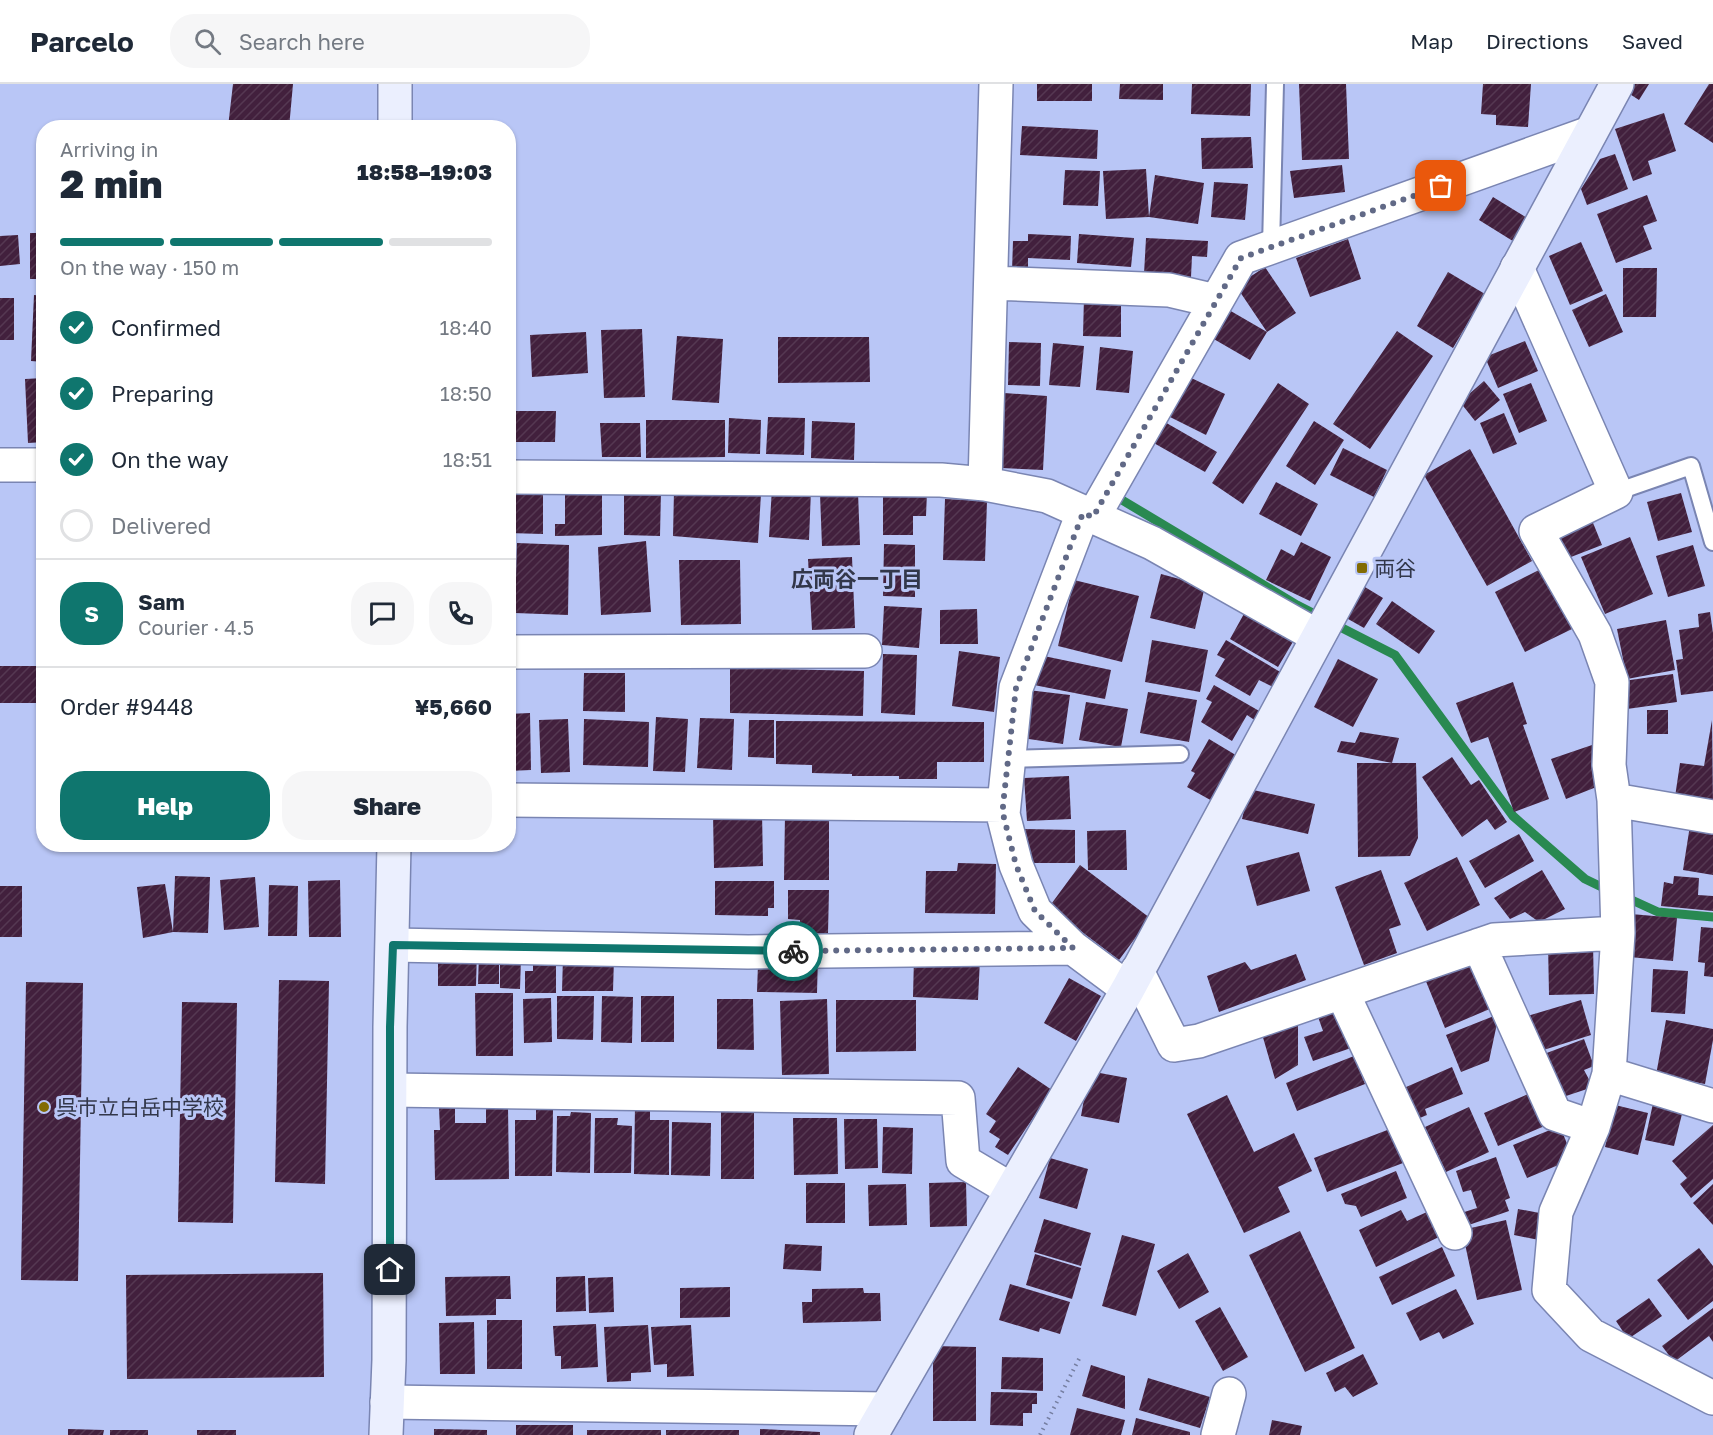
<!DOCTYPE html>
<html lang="en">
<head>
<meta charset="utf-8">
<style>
  :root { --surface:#fff; --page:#f6f6f7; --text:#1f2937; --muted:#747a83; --line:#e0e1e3; --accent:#0f766e }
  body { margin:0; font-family:"Golos Text","Noto Sans JP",sans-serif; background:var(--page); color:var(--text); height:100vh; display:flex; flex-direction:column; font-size:22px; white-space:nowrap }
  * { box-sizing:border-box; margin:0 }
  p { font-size:20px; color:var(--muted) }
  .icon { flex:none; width:33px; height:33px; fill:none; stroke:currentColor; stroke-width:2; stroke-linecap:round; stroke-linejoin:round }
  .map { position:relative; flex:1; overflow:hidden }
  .side { position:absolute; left:36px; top:36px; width:480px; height:732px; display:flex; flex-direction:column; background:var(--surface); border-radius:24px; box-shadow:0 2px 4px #0004 }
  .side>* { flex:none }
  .pin { position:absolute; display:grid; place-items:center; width:51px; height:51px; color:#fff; margin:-26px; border-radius:12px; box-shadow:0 3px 9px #0006 }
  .courier { position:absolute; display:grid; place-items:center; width:60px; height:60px; margin:-30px; border:4px solid #0f766e; border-radius:50%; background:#fff; color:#222; box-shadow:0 2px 8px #0007 }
  .head em { font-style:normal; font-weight:800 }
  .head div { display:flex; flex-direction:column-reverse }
  .head { display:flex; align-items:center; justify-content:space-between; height:102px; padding:0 24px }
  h1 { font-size:39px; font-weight:800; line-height:45px }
  .bar { display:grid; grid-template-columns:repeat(4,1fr); gap:9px 6px; align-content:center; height:72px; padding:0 24px }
  .bar i { height:8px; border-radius:4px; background:var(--line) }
  .bar .active { background:var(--accent) }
  .bar p { grid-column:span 4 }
  .line { display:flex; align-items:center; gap:15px; padding:0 24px; border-top:2px solid var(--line) }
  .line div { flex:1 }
  .round { display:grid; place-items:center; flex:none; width:63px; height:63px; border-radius:24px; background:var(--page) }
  ol { padding:0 24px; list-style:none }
  li { display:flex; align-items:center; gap:18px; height:66px }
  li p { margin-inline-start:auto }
  li .icon { padding:6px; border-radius:50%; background:var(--accent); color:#fff; stroke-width:4 }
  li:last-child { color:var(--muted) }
  li i { width:33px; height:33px; border:3px solid var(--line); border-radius:50% }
  .action { display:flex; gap:12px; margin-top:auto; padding:12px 24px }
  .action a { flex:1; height:69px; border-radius:24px; background:var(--accent); color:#fff; font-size:24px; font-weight:800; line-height:69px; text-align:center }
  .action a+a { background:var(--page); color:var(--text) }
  header { display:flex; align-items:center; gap:36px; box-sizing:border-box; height:84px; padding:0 30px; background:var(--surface); border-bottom:2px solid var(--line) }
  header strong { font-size:28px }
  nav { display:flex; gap:33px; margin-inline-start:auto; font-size:21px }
  .search { width:420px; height:54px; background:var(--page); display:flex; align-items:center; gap:15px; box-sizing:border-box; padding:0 21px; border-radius:24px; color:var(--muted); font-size:22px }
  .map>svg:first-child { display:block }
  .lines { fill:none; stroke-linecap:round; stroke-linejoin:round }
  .stream { stroke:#298951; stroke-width:9 }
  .building { fill:url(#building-hatch) }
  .lane-casing { stroke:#7a85b2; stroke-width:20 }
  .street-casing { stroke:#7a85b2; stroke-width:36 }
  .secondary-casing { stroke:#7a85b2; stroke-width:36 }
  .path { stroke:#757ea0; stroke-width:4; stroke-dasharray:1.5 4.5; stroke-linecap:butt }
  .lane { stroke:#fff; stroke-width:16 }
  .street { stroke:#fff; stroke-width:33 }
  .secondary { stroke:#ebeffe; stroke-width:33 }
  .done { stroke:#616986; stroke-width:6; stroke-dasharray:0 10.8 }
  .route { stroke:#0f766e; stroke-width:8 }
  .poi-dot { fill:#826b04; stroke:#b9c6f6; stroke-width:2 }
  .labels { text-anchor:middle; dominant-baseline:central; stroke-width:6; stroke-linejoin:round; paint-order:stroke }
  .poi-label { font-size:21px; fill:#32374a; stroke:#b9c6f6; text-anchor:start }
  .neighbourhood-label { font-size:22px; font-weight:bold; fill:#32374a; stroke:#b9c6f6 }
</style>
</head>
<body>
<header>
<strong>Parcelo</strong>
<div class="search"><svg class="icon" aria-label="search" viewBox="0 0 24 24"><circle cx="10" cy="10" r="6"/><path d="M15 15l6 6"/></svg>Search here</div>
<nav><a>Map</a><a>Directions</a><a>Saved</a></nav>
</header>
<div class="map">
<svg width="1713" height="1351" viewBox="0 0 1713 1351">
  <defs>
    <pattern id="building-hatch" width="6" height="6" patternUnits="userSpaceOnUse" patternTransform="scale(1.5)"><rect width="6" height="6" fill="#42203d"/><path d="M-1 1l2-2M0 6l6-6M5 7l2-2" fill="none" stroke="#553852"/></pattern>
  </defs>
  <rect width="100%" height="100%" fill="#b9c6f6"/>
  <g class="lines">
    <path class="stream" d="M1112 410 1297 521 1395 571 1513 732 1585 795 1610 807
      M1623 812 1658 828 1713 833"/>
  </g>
  <path class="building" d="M233 0H293L289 44 228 43Z
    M1037 0H1092V17H1037Z
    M1120 0H1163V16L1119 15Z
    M1192 0H1251L1250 32 1191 30Z
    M1299 0H1346L1349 75 1302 76Z
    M1483 0H1531L1528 43 1496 41V31L1481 30Z
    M1629 0H1649L1639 16 1625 7Z
    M1709 0H1713V59L1684 40Z
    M1664 29 1676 67 1648 77 1652 90 1633 97 1615 45Z
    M1022 42 1098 46 1097 75 1020 71Z
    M1251 53 1253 84 1202 85 1201 54Z
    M1615 70 1628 105 1587 121 1581 105 1600 75Z
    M1342 81 1345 108 1294 114 1290 87Z
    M1146 85 1149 133 1106 135 1103 87Z
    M1065 86 1100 87 1098 122 1063 121Z
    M1155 91 1204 99 1198 140 1149 133Z
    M1214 98 1248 100 1245 136 1211 133Z
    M1647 111 1657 137 1643 142 1652 165 1616 179 1597 130Z
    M1493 113 1529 135 1516 159 1479 136Z
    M30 149H44V195H30Z
    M1028 150 1071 152 1070 176 1028 174V187H1012L1013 157H1028Z
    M1079 150 1134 154 1131 183 1077 179Z
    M18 151 20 180 0 182V152Z
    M1146 154 1208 157 1207 173 1192 172 1191 193 1144 190Z
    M1348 155 1361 195 1310 213 1296 174Z
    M1581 158 1603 207 1570 221 1549 172Z
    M1265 183 1296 229 1267 248 1250 276 1212 254 1229 226 1267 248 1236 202Z
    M1623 184H1657L1656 233H1623Z
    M1448 188 1485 210 1453 264 1417 242Z
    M1606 210 1623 248 1589 263 1572 226Z
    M34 211 44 212V278L31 277Z
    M1084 212 1121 213V253L1083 252Z
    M0 214H14V256H0Z
    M642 245 645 313 604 314 601 246Z
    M1397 247 1433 272 1370 365 1333 340Z
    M586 248 588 289 532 293 530 251Z
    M677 252 723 255 719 319 672 316Z
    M778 253H869L870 298 778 299Z
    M1525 257 1538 287 1498 304 1485 273Z
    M1009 258 1041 259 1040 302 1008 301Z
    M1053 259 1084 262 1080 303 1049 301Z
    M1100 263 1133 267 1129 309 1096 306Z
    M1185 291 1225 310 1206 351 1166 331Z
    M44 294V358L28 359 25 295Z
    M1484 297 1500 316 1475 337 1460 318Z
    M1278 299 1309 320 1243 420 1212 399Z
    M1531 299 1547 337 1519 349 1503 310Z
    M1004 309 1047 312 1043 386 1001 384Z
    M508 327H556L555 358H508Z
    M1504 329 1517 360 1493 370 1480 339Z
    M768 333 805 334 804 371 766 370Z
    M729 334 761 336 760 370 728 369Z
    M646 336H725V373L646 374Z
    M812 337 855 339 854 376 811 374Z
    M1163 337 1217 368 1205 388 1152 358Z
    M1314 337 1344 356 1315 401 1286 382Z
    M600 339H640L641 373H602Z
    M1343 364 1387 386 1374 413 1330 391Z
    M1470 365 1532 477 1487 502 1424 391Z
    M1276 398 1318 420 1301 452 1259 430Z
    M508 404H543V450L508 449Z
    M772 404 811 406 809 456 769 453Z
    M624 406H661L660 452 624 451Z
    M674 407 761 410 758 459 673 452Z
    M858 408 860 461 822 462 820 410Z
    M883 408H927L926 432H913V451H883Z
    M1681 409 1692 448 1658 457 1647 418Z
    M602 410V451L555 452V440H565V411Z
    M42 412H44V447H40Z
    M945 415 987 417 985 477 943 476Z
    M1589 429 1602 461 1558 478 1545 446Z
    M1630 453 1653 510 1605 530 1581 473Z
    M646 457 651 528 601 531 598 463Z
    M1301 458 1331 473 1310 517 1266 496 1281 465 1294 472Z
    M517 459 569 461 568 531 515 529Z
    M884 460 915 461V513L883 512Z
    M1693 461 1705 502 1668 513 1656 472Z
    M852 473 855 544 812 546 808 475Z
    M679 476H740L741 540 681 541Z
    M1543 484 1572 545 1525 568 1495 508Z
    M1161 490 1205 502 1195 545 1150 534Z
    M1074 496 1139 512 1122 578 1058 562Z
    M1360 500 1383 514 1364 544 1341 531Z
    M1392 517 1435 547 1419 570 1376 540Z
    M884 522 922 524 919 564 882 561Z
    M977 525 978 560H940V526Z
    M1245 528 1294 556 1278 583 1230 555Z
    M1710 528 1713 549V607L1681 611 1676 576 1683 575 1679 546 1699 543 1698 530Z
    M1666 536 1675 586 1627 595 1617 545Z
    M1152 556 1208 566 1200 608 1145 598Z
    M1226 556 1282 589 1273 603 1259 596 1250 612 1215 592 1225 575 1217 571Z
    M959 567 1000 573 994 628 952 622Z
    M883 570 917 571 915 631 881 629Z
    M1039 571 1111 586 1105 615 1034 601Z
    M1338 575 1378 595 1353 643 1314 623Z
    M0 582H44V619H0Z
    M730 584 864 587 863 632 730 629Z
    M584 589H625V628L583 627Z
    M1673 590 1677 618 1627 625 1623 597Z
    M1513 598 1527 640 1523 641 1549 715 1514 728 1488 653 1471 659 1456 619Z
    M1214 601 1261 628 1256 637 1247 631 1232 657 1201 638 1212 618 1206 615Z
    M1028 606 1070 611 1063 660 1022 654Z
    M1148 608 1197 616 1189 658 1140 649Z
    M1086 618 1128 625 1121 663 1079 656Z
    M1647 626H1668V650H1647Z
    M530 629 531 686 508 687V630Z
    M656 633 688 635 685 688 653 687Z
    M700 634 734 635 732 686 697 684Z
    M568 635 570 688 541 689 539 636Z
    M584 635 649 638 648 683 583 681Z
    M749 636H774V674L748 673Z
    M1712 636 1713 720 1675 713 1680 679 1704 682Z
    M776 637 984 638V678H937V695H899V692H852V690L812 689V681L776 680Z
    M1360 648 1399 654 1392 679 1337 668 1341 657 1355 659Z
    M1209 655 1239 673 1214 718 1187 703 1195 689 1191 687Z
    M1592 661 1600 684 1599 702 1566 715 1551 675Z
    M1452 673 1471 701 1479 696 1507 738 1495 746 1487 735 1462 753 1422 693Z
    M1357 679H1416L1418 754 1410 772 1358 773Z
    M1069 692 1071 735 1027 737 1024 694Z
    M1249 705 1315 720 1308 750 1242 735Z
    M762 728 763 782 714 784 713 730Z
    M785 730H829V796H784Z
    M1691 735 1713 738V791L1683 786Z
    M1024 745 1075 746V779H1024Z
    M1126 746 1127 786H1088L1087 747Z
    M1519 750 1534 777 1485 804 1469 777Z
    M1299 768 1310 807 1257 822 1246 782Z
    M1457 773 1480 821 1427 847 1404 799Z
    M958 779 996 780 995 830 925 829 926 787H957Z
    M1080 781 1150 834 1119 876 1049 823Z
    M1381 786 1401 841 1389 845 1397 869 1364 881 1335 803Z
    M1542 786 1565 825 1539 838 1525 828 1510 835 1494 814Z
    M175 792 210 793 208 849 173 848 143 854 137 803 165 800 173 848Z
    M1674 792 1699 794 1698 811 1713 812V827L1661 822 1664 798 1673 800Z
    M255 793 259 843 224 846 220 796Z
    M340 796 341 853H309L308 797Z
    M715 797H774V824H768V832L715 831Z
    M269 801 298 802 297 852H268Z
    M0 802H22V853H0Z
    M788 806H829L828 849H800V836L788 835Z
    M1631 830 1677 834 1673 877 1629 873Z
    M1701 843 1713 844V893L1704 892 1705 879 1698 878Z
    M1593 858 1594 910 1549 911 1548 859Z
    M438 867H477L476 902H438Z
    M479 869H499V900H478Z
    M1296 870 1306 896 1219 928 1207 892 1245 878 1251 886Z
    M818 871 817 909 757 908 758 880Z
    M500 873 521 874 520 905 500 904Z
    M563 873 614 874 613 907H562Z
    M914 873 980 875 978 916 913 913Z
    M533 874H556V909H525V887H533Z
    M1472 876 1492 924 1445 944 1425 895Z
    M1653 885 1688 887 1685 930 1651 928Z
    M1069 894 1101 912 1076 957 1044 939Z
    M279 896 329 897 325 1100 275 1098Z
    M26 898 83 899 78 1197 21 1196Z
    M475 909H513V972H476Z
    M557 912H594L593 956 557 955Z
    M602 912 633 913 632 959 601 958Z
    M641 912H674V958H641Z
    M551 914 552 958 524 959 523 915Z
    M717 915H753L754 966 717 965Z
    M827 915 829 990 782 991 780 917Z
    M836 916H916V967L836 968Z
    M1581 916 1591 951 1534 969 1524 933Z
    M182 918 237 919 233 1139 178 1138Z
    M1337 923 1351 964 1313 977 1304 953 1323 947 1317 930Z
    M1499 930 1489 977 1461 988 1446 951Z
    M1666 936 1713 945V956L1705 1000 1656 991Z
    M1298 939V981L1275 995 1262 950Z
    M1584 955 1594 982 1584 986 1593 1003 1563 1013 1544 970Z
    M1354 972 1365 1000 1297 1027 1286 999Z
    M1018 983 1052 1006 1008 1071 995 1063 1000 1055 989 1048 996 1037 986 1030Z
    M1452 983 1463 1010 1425 1025 1427 1031 1410 1038 1397 1007Z
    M1089 987 1127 994 1119 1039 1081 1032Z
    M1533 1008 1547 1041 1498 1062 1484 1029Z
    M1227 1011 1254 1068 1294 1049 1312 1087 1278 1103 1290 1128 1244 1149 1187 1030Z
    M1654 1015 1684 1022 1674 1062 1645 1056Z
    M635 1021 650 1022V1036H669V1091L634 1090Z
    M1615 1021 1648 1029 1638 1071 1605 1063Z
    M508 1023 509 1095 435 1096 434 1046H440L439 1024H455V1039H486V1024Z
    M1469 1023 1489 1068 1446 1088 1425 1043Z
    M536 1025H553L552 1092H515V1036H536Z
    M721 1025H754V1095H721Z
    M571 1028 591 1029 590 1089 556 1088 557 1032H570Z
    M595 1034H618L617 1041 632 1042 631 1089H594Z
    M793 1034H837L838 1090 794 1091Z
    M844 1035H877L878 1084 845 1085Z
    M672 1038 711 1039 710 1092 671 1091Z
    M1713 1041V1095L1691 1114 1680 1100 1687 1094 1672 1077Z
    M1560 1042 1573 1075 1527 1094 1513 1061Z
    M883 1043 913 1044 912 1090 882 1089Z
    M1390 1045 1403 1079 1327 1108 1314 1074Z
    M1496 1073 1510 1114 1505 1116 1509 1127 1463 1143 1458 1130 1477 1124 1471 1106 1463 1108 1456 1087Z
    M1050 1074 1088 1085 1077 1125 1039 1114Z
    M1396 1087 1407 1114 1361 1133 1356 1122 1345 1120 1341 1110Z
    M966 1098 967 1142 930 1143 929 1099Z
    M806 1099H845V1139H806Z
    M906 1100 907 1141 869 1142 868 1101Z
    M1713 1100V1141L1693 1119Z
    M1518 1125 1545 1130 1539 1156 1514 1151Z
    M1401 1126 1407 1137 1427 1128 1439 1153 1376 1183 1359 1146Z
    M1044 1135 1091 1149 1081 1182 1034 1168Z
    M1506 1136 1522 1206 1477 1216 1462 1146Z
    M1300 1147 1355 1264 1305 1288 1249 1171Z
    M1122 1151 1155 1160 1136 1232 1102 1222Z
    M785 1160 822 1162 821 1187 783 1185Z
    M1442 1163 1455 1192 1392 1221 1379 1193Z
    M1699 1164 1713 1182V1217L1688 1236 1657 1196Z
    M1188 1169 1209 1208 1179 1225 1157 1187Z
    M1035 1170 1081 1184 1072 1215 1026 1201Z
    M323 1189 324 1293 127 1295 126 1191Z
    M510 1192 511 1215H496V1231L446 1232 445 1193Z
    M585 1192 586 1227 556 1228V1193Z
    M613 1193 614 1228 589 1229 588 1194Z
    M1010 1200 1070 1218 1060 1250 1040 1244 1039 1248 999 1236Z
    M730 1203V1233L680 1234V1204Z
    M863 1204 864 1209H880L881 1237 803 1239 802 1218H812V1205Z
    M1456 1205 1474 1240 1443 1255 1439 1248 1420 1257 1406 1229Z
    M1649 1214 1662 1232 1628 1255 1616 1237Z
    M1220 1223 1248 1273 1223 1287 1195 1237Z
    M1713 1224V1258L1709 1252 1674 1278 1662 1262Z
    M487 1236H522V1285H487Z
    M474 1238 475 1290H440L439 1239Z
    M596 1240 598 1283 561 1285V1272H555L553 1242Z
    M648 1241 651 1288 631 1289V1297L607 1298 604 1243Z
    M691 1241 694 1292 667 1293V1280L654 1281 651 1243Z
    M933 1262 976 1263V1337H933Z
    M1363 1270 1378 1300 1353 1313 1345 1303 1335 1308 1326 1289Z
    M1002 1273 1043 1274V1307L1001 1305Z
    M1091 1281 1125 1292V1325L1082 1312Z
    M1148 1294 1210 1313 1200 1344 1139 1326Z
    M991 1308 1037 1309V1320H1032V1329H1023V1342L990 1341Z
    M1077 1324 1125 1336 1121 1351H1070Z
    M1136 1334 1190 1348V1351H1132Z
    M1272 1336 1302 1342 1300 1351H1269Z
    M516 1341H573V1351H516Z
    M68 1345 104 1346 103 1351H68Z
    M434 1345 487 1346V1351H434Z
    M760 1345 820 1348V1351H760Z
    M110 1346H148V1351H110Z
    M197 1346H236V1351H197Z
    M587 1346H661V1351H587Z
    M666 1346H739V1351H666Z"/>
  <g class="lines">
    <g class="lane-casing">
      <path id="lane" d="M1271 163 1275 0
        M1616 408 1691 382 1713 458
        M1008 675 1180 670"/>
    </g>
    <g class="street-casing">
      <path id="street" d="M1517 184 1616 408 1536 447 1595 550 1612 598 1609 681 1614 716 1618 849 1609 990 1593 1043 1556 1128 1549 1206 1591 1251 1713 1314
        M991 199 1169 206 1216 217
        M0 381H44
        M508 393 941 396 985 400 1047 412 1152 459 1317 552
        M985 400 996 0
        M1083 429 1016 604 1003 730 1016 781 1035 827 1073 864 1128 905
        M1093 433 1241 174 1590 49
        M508 568 865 567
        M508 716 1003 721
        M1614 716 1713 733
        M393 861 748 868 1073 864
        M1479 861 1555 1030 1593 1043
        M1137 887 1174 961 1199 957 1494 856 1618 849
        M1342 908 1455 1149
        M1609 990 1713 1022
        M391 1006 958 1014 963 1077 1012 1106
        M387 1318 886 1325
        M1218 1351 1229 1310"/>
    </g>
    <g class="secondary-casing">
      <path id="secondary" d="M395 0V44
        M386 1351 389 1276 390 943 394 760
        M871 1351 1128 905 1617 0"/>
    </g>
    <path class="path" d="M1040 1351 1081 1271"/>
    <use href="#lane" class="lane"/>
    <use href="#street" class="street"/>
    <use href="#secondary" class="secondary"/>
  </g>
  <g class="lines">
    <path class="done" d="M793 867 1073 864 1035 827 1016 781 1003 730V721L1016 604 1083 429 1093 433 1241 174 1441 102"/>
    <path class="route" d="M390 1186V943L393 861 793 867"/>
  </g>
  <g class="poi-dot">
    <rect x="1356" y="478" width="12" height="12" rx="3"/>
    <circle cx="44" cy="1023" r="6"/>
  </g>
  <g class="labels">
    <g class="poi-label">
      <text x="1374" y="484">両谷</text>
      <text x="56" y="1023">呉市立白岳中学校</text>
    </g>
    <g class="neighbourhood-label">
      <text x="857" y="494">広両谷一丁目</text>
    </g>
  </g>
</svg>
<div class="pin" style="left:1441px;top:102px;background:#ea580c"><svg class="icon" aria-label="bag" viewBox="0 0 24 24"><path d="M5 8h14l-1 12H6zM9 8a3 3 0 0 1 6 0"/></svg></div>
<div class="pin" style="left:390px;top:1186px;background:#1f2937"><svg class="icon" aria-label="home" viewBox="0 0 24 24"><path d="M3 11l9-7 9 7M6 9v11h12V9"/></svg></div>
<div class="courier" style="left:793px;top:867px"><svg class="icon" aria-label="bike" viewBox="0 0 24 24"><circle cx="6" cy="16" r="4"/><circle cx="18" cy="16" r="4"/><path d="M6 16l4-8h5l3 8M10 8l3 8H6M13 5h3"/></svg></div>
<section class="side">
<div class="head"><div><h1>2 min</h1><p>Arriving in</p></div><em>18:58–19:03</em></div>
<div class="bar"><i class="active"></i><i class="active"></i><i class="active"></i><i></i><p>On the way · 150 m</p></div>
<ol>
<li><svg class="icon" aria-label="check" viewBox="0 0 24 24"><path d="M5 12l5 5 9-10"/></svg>Confirmed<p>18:40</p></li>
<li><svg class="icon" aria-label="check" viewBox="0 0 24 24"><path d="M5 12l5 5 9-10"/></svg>Preparing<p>18:50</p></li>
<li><svg class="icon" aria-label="check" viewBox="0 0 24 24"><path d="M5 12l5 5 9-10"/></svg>On the way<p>18:51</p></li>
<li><i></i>Delivered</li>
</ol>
<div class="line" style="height:108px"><b class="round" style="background:var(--accent);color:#fff">S</b><div><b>Sam</b><p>Courier · 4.5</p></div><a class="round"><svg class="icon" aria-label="chat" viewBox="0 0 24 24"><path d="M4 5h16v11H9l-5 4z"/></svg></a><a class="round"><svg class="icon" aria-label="phone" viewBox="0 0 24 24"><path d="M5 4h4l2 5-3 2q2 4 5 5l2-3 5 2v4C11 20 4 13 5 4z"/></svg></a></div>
<div class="line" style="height:78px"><div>Order #9448</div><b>¥5,660</b></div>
<div class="action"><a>Help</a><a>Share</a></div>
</section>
</div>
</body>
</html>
